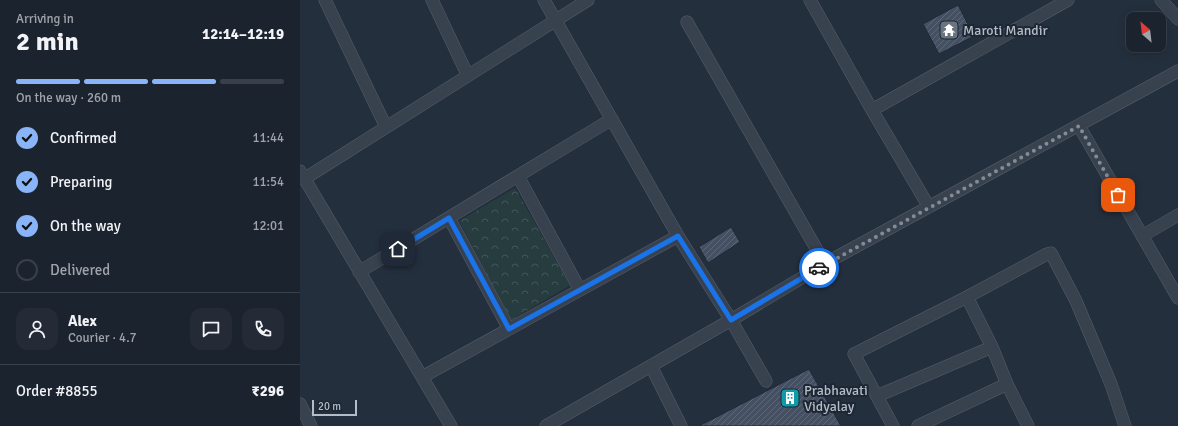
<!DOCTYPE html>
<html lang="en">
<head>
<meta charset="utf-8">
<style>
  :root { --surface:#1b232e; --page:#242b36; --text:#f1f3f6; --muted:#a0a4aa; --line:#39404a; --accent:#8ab4f8 }
  body { margin:0; font-family:Signika,sans-serif; background:var(--page); color:var(--text); height:100vh; display:flex; flex-direction:column; font-size:15px; white-space:nowrap }
  * { box-sizing:border-box; margin:0 }
  p { font-size:13px; color:var(--muted) }
  .icon { flex:none; width:22px; height:22px; fill:none; stroke:currentColor; stroke-width:2; stroke-linecap:round; stroke-linejoin:round }
  .map { position:relative; flex:1; overflow:hidden }
  .drawer { display:flex; flex-direction:column; background:var(--surface); width:300px }
  .drawer>* { flex:none }
  .needle { width:26px; rotate:332deg }
  .fabs { position:absolute; left:826px; top:12px; display:grid; gap:8px }
  .fabs a { display:grid; place-items:center; width:40px; height:40px; border-radius:8px; background:var(--surface); box-shadow:0 2px 10px #0003,0 0 0 1px var(--line); font-size:20px }
  .scale { position:absolute; left:12px; bottom:10px; width:45px; box-sizing:border-box; padding-left:4px; border:2px solid #b4bcc9; border-top:0; font-size:11px; line-height:14px; white-space:nowrap; color:#b4bcc9; -webkit-text-stroke:3px #1d2633; paint-order:stroke }
  .pin { position:absolute; display:grid; place-items:center; width:34px; height:34px; color:#fff; margin:-17px; border-radius:8px; box-shadow:0 2px 6px #0006 }
  .courier { position:absolute; display:grid; place-items:center; width:40px; height:40px; margin:-20px; border:3px solid #1a73e8; border-radius:50%; background:#fff; color:#222; box-shadow:0 1px 5px #0007 }
  .summary em { font-style:normal; font-weight:700 }
  .summary div { display:flex; flex-direction:column-reverse }
  .summary { display:flex; align-items:center; justify-content:space-between; height:68px; padding:0 16px }
  h1 { font-size:26px; font-weight:700; line-height:30px }
  .bar { display:grid; grid-template-columns:repeat(4,1fr); gap:6px 4px; align-content:center; height:48px; padding:0 16px }
  .bar i { height:5px; border-radius:3px; background:var(--line) }
  .bar .on { background:var(--accent) }
  .bar p { grid-column:span 4 }
  .line { display:flex; align-items:center; gap:10px; padding:0 16px; border-top:1px solid var(--line) }
  .line div { flex:1 }
  .round { display:grid; place-items:center; flex:none; width:42px; height:42px; border-radius:12px; background:var(--page) }
  ol { padding:0 16px; list-style:none }
  li { display:flex; align-items:center; gap:12px; height:44px }
  li p { margin-inline-start:auto }
  li .icon { padding:4px; border-radius:50%; background:var(--accent); color:#111; stroke-width:4 }
  li:last-child { color:var(--muted) }
  li i { width:22px; height:22px; border:2px solid var(--line); border-radius:50% }
  main { display:flex; flex:1; min-height:0 }
  .map>svg:first-child { display:block }
  .forest { fill:url(#forest-crowns) }
  .building { fill:url(#building-hatch); stroke:#1f2835 }
  .lines { fill:none; stroke-linecap:round; stroke-linejoin:round }
  .street-casing { stroke:#565f6c; stroke-width:13 }
  .street { stroke:#38414e; stroke-width:12 }
  .done { stroke:#828b98; stroke-width:4; stroke-dasharray:0 7.2 }
  .route { stroke:#1a73e8; stroke-width:5 }
  .labels { text-anchor:middle; dominant-baseline:central; stroke-width:4; stroke-linejoin:round; paint-order:stroke }
  .poi-label { font-size:14px; fill:#b4bcc9; stroke:#1d2633; text-anchor:start }
</style>
</head>
<body>
<main>
<section class="drawer">
<div class="summary"><div><h1>2 min</h1><p>Arriving in</p></div><em>12:14–12:19</em></div>
<div class="bar"><i class="on"></i><i class="on"></i><i class="on"></i><i></i><p>On the way · 260 m</p></div>
<ol>
<li><svg class="icon" aria-label="check" viewBox="0 0 24 24"><path d="M5 12l5 5 9-10"/></svg>Confirmed<p>11:44</p></li>
<li><svg class="icon" aria-label="check" viewBox="0 0 24 24"><path d="M5 12l5 5 9-10"/></svg>Preparing<p>11:54</p></li>
<li><svg class="icon" aria-label="check" viewBox="0 0 24 24"><path d="M5 12l5 5 9-10"/></svg>On the way<p>12:01</p></li>
<li><i></i>Delivered</li>
</ol>
<div class="line" style="height:72px"><a class="round"><svg class="icon" aria-label="person" viewBox="0 0 24 24"><circle cx="12" cy="8" r="4"/><path d="M4 21q1-7 8-7t8 7"/></svg></a><div><b>Alex</b><p>Courier · 4.7</p></div><a class="round"><svg class="icon" aria-label="chat" viewBox="0 0 24 24"><path d="M4 5h16v11H9l-5 4z"/></svg></a><a class="round"><svg class="icon" aria-label="phone" viewBox="0 0 24 24"><path d="M5 4h4l2 5-3 2q2 4 5 5l2-3 5 2v4C11 20 4 13 5 4z"/></svg></a></div>
<div class="line" style="height:52px"><div>Order #8855</div><b>₹296</b></div>
</section>
<div class="map">
<svg width="878" height="426" viewBox="0 0 878 426">
  <defs>
    <pattern id="forest-crowns" width="20" height="18" patternUnits="userSpaceOnUse"><rect width="20" height="18" fill="#263c3f"/><path d="M2 6a3 3 0 1 1 6 0M12 15a3 3 0 1 1 6 0" fill="none" stroke="#435659"/></pattern>
    <pattern id="building-hatch" width="6" height="6" patternUnits="userSpaceOnUse"><rect width="6" height="6" fill="#455162"/><path d="M-1 1l2-2M0 6l6-6M5 7l2-2" fill="none" stroke="#5d6877"/></pattern>
  </defs>
  <rect width="100%" height="100%" fill="#242f3e"/>
  <path class="forest" d="M215 188 270 285 211 320 159 221Z"/>
  <path class="building" d="M658 5 674 36 639 54 623 24Z
    M431 227 440 242 408 263 399 247Z
    M509 369 541 426H399Z"/>
  <g class="lines">
    <g class="street-casing">
      <path id="street" d="M25 0 86 127
        M132 0 168 76
        M244 0 378 236 431 320 466 381
        M510 0 572 110 629 207
        M861 0 878 19
        M387 22 525 264
        M572 110 768 0
        M779 126 878 298
        M0 171 151 426
        M218 176 280 290
        M4 179 288 0
        M149 218 209 329
        M842 236 878 215
        M59 272 312 119
        M667 297 747 254 751 253 776 301 811 384 825 426
        M351 366 381 426
        M122 377 378 236
        M577 396 692 347
        M0 404 11 426
        M246 426 431 320 535 258 878 71
        M593 426 554 354 667 297 692 347 707 384 728 426
        M618 426 707 384"/>
    </g>
    <use href="#street" class="street"/>
  </g>
  <g class="lines">
    <path class="done" d="M519 268 779 126 818 195"/>
    <path class="route" d="M98 249 149 218 209 329 378 236 431 320 519 268"/>
  </g>
  <defs>
    <g id="temple-square" transform="scale(1)"><rect x="-9" y="-9" width="18" height="18" rx="4" fill="#6b7280" stroke="#1d2633"/><path d="M0-6L5-2H3V0L6.5 2.5H4V6H1.5V3h-3V6H-4V2.5H-6.5L-3 0V-2H-5Z" fill="#fff"/></g>
    <g id="building-square" transform="scale(1)"><rect x="-9" y="-9" width="18" height="18" rx="4" fill="#0f9aa8" stroke="#1d2633"/><path d="M-4-6H4V6H1V3H-1V6H-4ZM-2.5-4.3h1.7v1.8h-1.7ZM.8-4.3h1.7v1.8H.8ZM-2.5-1h1.7V.8h-1.7ZM.8-1h1.7V.8H.8Z" fill="#fff"/></g>
  </defs>
  <g fill-rule="evenodd">
    <use href="#temple-square" x="649" y="30"/>
    <use href="#building-square" x="490" y="398"/>
  </g>
  <g class="labels">
    <g class="poi-label">
      <text x="663" y="30">Maroti Mandir</text>
      <text x="504" y="390">Prabhavati<tspan x="504" dy="16">Vidyalay</tspan></text>
    </g>
  </g>
</svg>
<div class="fabs">
<a><svg class="needle" viewBox="-14 -14 28 28"><path d="M0-13l5 13h-10z" fill="#e53935"/><path d="M0 13l5-13h-10z" fill="#a0a4aa"/></svg></a>
</div>
<div class="scale">20 m</div>
<div class="pin" style="left:818px;top:195px;background:#ea580c"><svg class="icon" aria-label="bag" viewBox="0 0 24 24"><path d="M5 8h14l-1 12H6zM9 8a3 3 0 0 1 6 0"/></svg></div>
<div class="pin" style="left:98px;top:249px;background:#1f2937"><svg class="icon" aria-label="home" viewBox="0 0 24 24"><path d="M3 11l9-7 9 7M6 9v11h12V9"/></svg></div>
<div class="courier" style="left:519px;top:268px"><svg class="icon" aria-label="car" viewBox="0 0 24 24"><path d="M5 17H2v-5l4-1 3-4h7l3 4 3 1v5h-3M9 17h6M6 11h13"/><circle cx="7" cy="17" r="2"/><circle cx="17" cy="17" r="2"/></svg></div>
</div>
</main>
</body>
</html>
